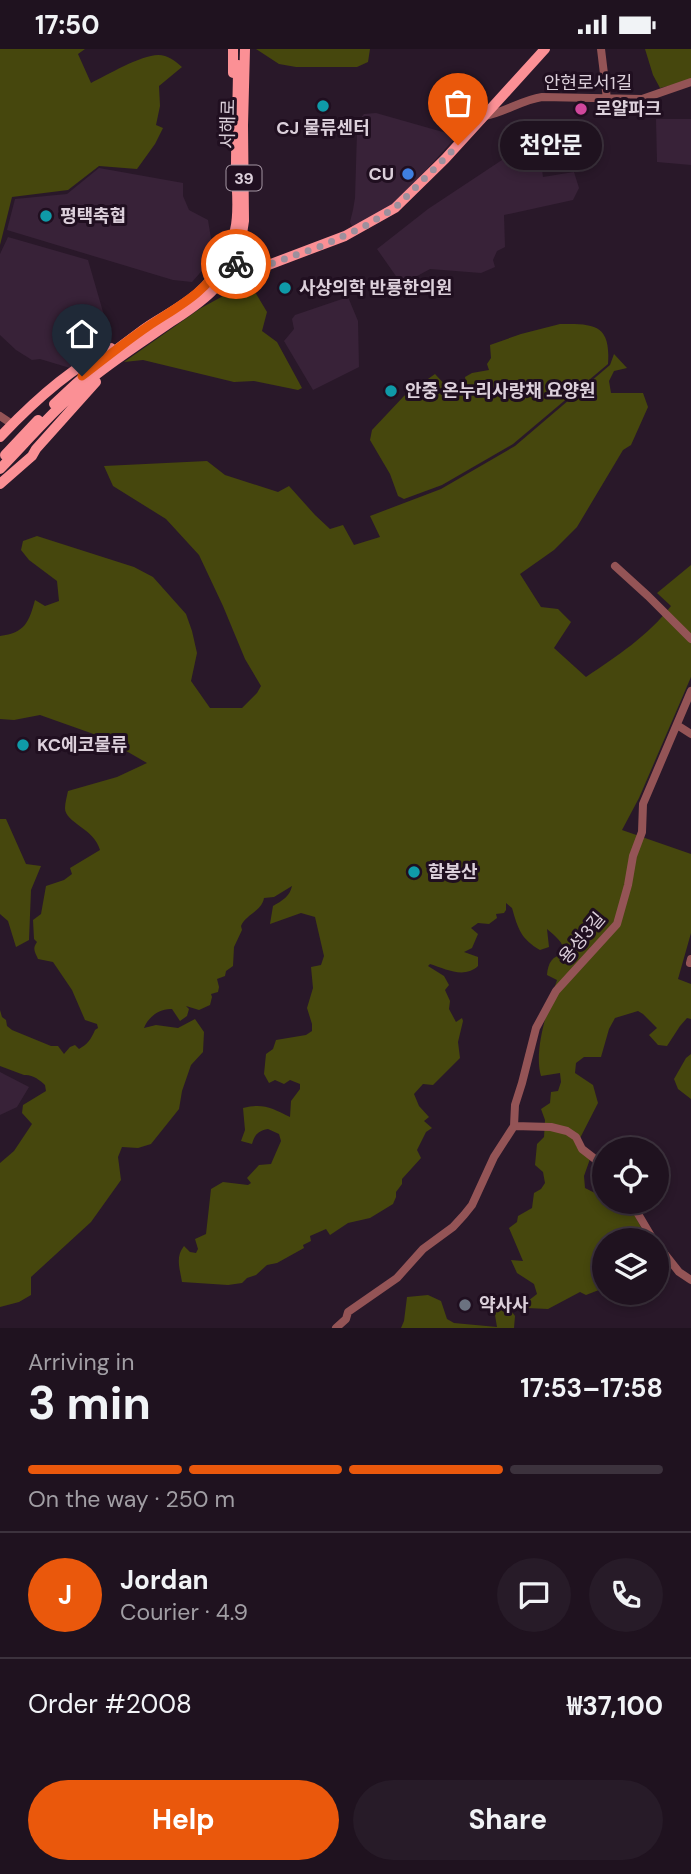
<!DOCTYPE html>
<html lang="en">
<head>
<meta charset="utf-8">
<style>
  :root { --surface:#1f121f; --page:#271b28; --text:#f1f3f6; --muted:#a19ea4; --line:#3c323d; --accent:#ea580c }
  body { margin:0; font-family:"DM Sans","Noto Sans KR",sans-serif; background:var(--page); color:var(--text); height:100vh; display:flex; flex-direction:column; font-size:26px; white-space:nowrap }
  * { box-sizing:border-box; margin:0 }
  p { font-size:23px; color:var(--muted) }
  .icon { flex:none; width:38px; height:38px; fill:none; stroke:currentColor; stroke-width:2; stroke-linecap:round; stroke-linejoin:round }
  .map { position:relative; height:1279px; overflow:hidden }
  .sheet { display:flex; flex-direction:column; background:var(--surface); flex:1 }
  .sheet>* { flex:none }
  .fabs { position:absolute; left:592px; top:1088px; display:grid; gap:14px }
  .fabs a { display:grid; place-items:center; width:77px; height:77px; border-radius:50%; background:var(--surface); box-shadow:0 4px 10px #0003,0 0 0 2px var(--line); font-size:35px }
  .pin { position:absolute; display:grid; place-items:center; width:60px; height:60px; color:#fff; margin:-72px -30px; border-radius:50% 50% 50% 0; rotate:-45deg; box-shadow:0 0 7px #0007 }
  .pin .icon { rotate:45deg }
  .courier { position:absolute; display:grid; place-items:center; width:70px; height:70px; margin:-35px; border:5px solid #ea580c; border-radius:50%; background:#fff; color:#222; box-shadow:0 2px 9px #0007 }
  .bubble { position:absolute; height:49px; border-radius:24px; background:var(--surface); box-shadow:0 4px 10px #0003,0 0 0 2px var(--line); font-size:23px; font-weight:700; line-height:49px; text-align:center }
  .summary em { font-style:normal; font-weight:700 }
  .summary div { display:flex; flex-direction:column-reverse }
  .summary { display:flex; align-items:center; justify-content:space-between; height:119px; padding:0 28px }
  h1 { font-size:46px; font-weight:700; line-height:52px }
  .bar { display:grid; grid-template-columns:repeat(4,1fr); gap:10px 7px; align-content:center; height:84px; padding:0 28px }
  .bar i { height:9px; border-radius:5px; background:var(--line) }
  .bar .selected { background:var(--accent) }
  .bar p { grid-column:span 4 }
  .line { display:flex; align-items:center; gap:18px; padding:0 28px; border-top:2px solid var(--line) }
  .line div { flex:1 }
  .round { display:grid; place-items:center; flex:none; width:74px; height:74px; border-radius:37px; background:var(--page) }
  .primary-button { display:flex; gap:14px; margin-top:auto; padding:14px 28px }
  .primary-button a { flex:1; height:80px; border-radius:42px; background:var(--accent); color:#fff; font-size:28px; font-weight:700; line-height:80px; text-align:center }
  .primary-button a+a { background:var(--page); color:var(--text) }
  .status { display:flex; justify-content:space-between; align-items:center; height:49px; padding:0 35px; background:var(--surface); direction:ltr }
  .status svg { height:19px; fill:currentColor }
  .map>svg:first-child { display:block }
  .built { fill:#382238 }
  .green { fill:#46470d }
  .lines { fill:none; stroke-linecap:round; stroke-linejoin:round }
  .minor { stroke:#945456; stroke-width:8 }
  .major { stroke:#fb9095; stroke-width:10 }
  .done { stroke:#9d909d; stroke-width:7; stroke-dasharray:0 12.6 }
  .route { stroke:#ea580c; stroke-width:9 }
  .culture-dot { fill:#0f9aa8; stroke:#200f20; stroke-width:2.5 }
  .hotel-dot { fill:#d1479c; stroke:#200f20; stroke-width:2.5 }
  .shop-dot { fill:#3f7fe0; stroke:#200f20; stroke-width:2.5 }
  .worship-dot { fill:#6b7280; stroke:#200f20; stroke-width:2.5 }
  .labels { text-anchor:middle; dominant-baseline:central; stroke-width:6; stroke-linejoin:round; paint-order:stroke }
  .shield { fill:#200f20; stroke:#a496a3; stroke-width:2 }
  .shield-label { font-size:16px; font-weight:bold; fill:#dcd0db }
  .street-label { font-size:18px; fill:#dcd0db; stroke:#200f20 }
  .poi-label { font-size:18px; font-weight:bold; fill:#dcd0db; stroke:#200f20; text-anchor:start }
</style>
</head>
<body>
<div class="status"><b>17:50</b><svg viewBox="0 0 49 12"><path d="M0 12V9h3v3zM5 12V6h3v6zM10 12V3h3v9zM15 12V0h3v12zM26 1h20v11H26zM47 4h2v5h-2z"/></svg></div>
<div class="map">
<svg width="691" height="1279" viewBox="0 0 691 1279">
  <rect width="100%" height="100%" fill="#291829"/>
  <path class="built" d="M376 64 457 87 399 151 367 172 352 177 350 173 353 161 355 149 357 83 360 70 364 65Z
    M656 70H691V116L657 113Z
    M505 109 515 113 519 118 542 120 543 128 574 123 579 139 573 151 504 166 505 198 497 202 493 211 495 218 481 224 430 220 408 232 398 230 377 200 428 160Z
    M99 119 183 134V147L189 161 208 171 214 208 192 233 173 231 7 181 15 150 67 145Z
    M8 188 88 211 112 294 70 319 40 310 32 311 16 301 0 286V205Z
    M348 248 358 272 359 318 313 341 284 292 294 280 292 270 295 266Z
    M0 1023 29 1038 17 1058 0 1066Z"/>
  <path class="green" d="M0 0H85L78 5 91 34C107 26 141 6 158 6 168 6 175 12 182 18L159 37 160 57 156 76 163 79 155 95 137 120 99 117 68 141 12 148 0 196Z
    M256 0H370L368 13 357 18H296L279 15Z
    M645 0H691V30L688 32 660 39 653 26Z
    M249 233 267 263 262 282 277 293 302 339 298 341 254 332 234 333 143 311 124 313 201 259Z
    M560 275C593 275 611 274 608 315L513 395 442 436 404 450 398 447 390 425 370 391 372 381 404 347 435 325 448 339 459 334H466L465 328 472 324 489 321 487 315 491 309 490 296 521 285Z
    M614 305 627 319 614 322 609 332 611 344H643L648 358 631 396 623 401 577 478 554 501 520 525 541 558 558 560 571 573 554 599 586 628C617 607 648 587 671 557L657 544 691 516V628L639 749 622 781 691 805V884L678 930 691 935V970L687 969 680 977 667 997 658 996 649 986 657 979 643 965 638 962 615 969 609 980 601 1008H584L576 1014 575 1024 593 1036 598 1054 576 1097 590 1110 584 1127 585 1139 595 1144 604 1139V1153H628L648 1192H604V1239L586 1246 580 1243 548 1260 527 1259 518 1253 528 1252 537 1245 534 1235 517 1224 511 1211 523 1212 509 1179 517 1173 518 1167 532 1159 534 1144 541 1140 545 1134 543 1123 535 1116 537 1095 544 1088 545 1071 541 1060 550 1054 551 1043 558 1042 561 1033 560 1024 541 1027C533 1001 549 956 557 931L547 926C548 914 552 907 564 905 565 894 555 887 547 880L549 898 540 901C521 890 518 880 512 859L506 854V861L504 864 496 865 497 869 489 875 478 874 471 879 478 885 472 899 464 903 478 908V917C464 930 446 920 430 915L428 917 444 927 449 936 445 941 450 952 449 960 456 973 462 969 463 972 458 993 460 1009 433 1036 423 1035 414 1045 419 1057 429 1068 424 1072 432 1079 426 1083 417 1101 421 1109 402 1130V1135L396 1143V1148L393 1155 370 1169 348 1174 330 1186 326 1180 310 1187 311 1192 303 1196 304 1199 277 1214 267 1216 256 1226 247 1229 242 1234 228 1236 182 1233C180 1220 175 1208 184 1197L190 1203 196 1204 198 1200 195 1190 206 1185 211 1140 223 1133 248 1136 251 1134 247 1129 259 1116 271 1115 281 1092 279 1085 268 1080C258 1082 255 1085 252 1095L241 1092 245 1081 243 1059C263 1054 272 1059 290 1068L291 1052 300 1040V1035L290 1031 284 1035 275 1031 269 1034 264 1025 266 1005 273 1000 276 991 306 986 312 982V975L307 959 313 939 311 918 321 916 324 907 315 868 301 864 270 875 273 857C282 852 290 847 292 837L274 848 264 849C262 862 246 865 241 877L242 881 234 898 233 917 226 922 225 927 217 930 219 938 218 943 211 945 212 948 210 956 199 961 186 957 189 960 187 967 180 972 172 960C160 959 148 968 144 979L156 976 178 979 195 970 204 983 203 1003 191 1016 182 1042 179 1060 151 1095 138 1099 122 1098 118 1108 121 1131 91 1173 31 1228V1246L19 1253 0 1258V1114L14 1102 32 1075 22 1064 23 1056 46 1042 45 1036C40 1031 32 1025 24 1026L0 1017V961L2 968 6 971 7 977 12 981 51 997H58L64 1005 70 998 75 996 79 1000C88 995 91 990 95 981L98 979 97 975 85 971 72 941 53 913 38 910C35 903 32 900 37 893L34 890 33 871 41 865 46 837 64 831 72 825 70 819 100 801C94 779 65 774 65 759 65 754 67 747 68 742L117 728 147 714 102 688 40 666 14 671 0 670V587C25 584 29 573 35 551L45 557 59 552 57 532 29 511 21 501 23 492 37 487 134 518 153 528 186 565 192 582 197 604 191 632 210 659H242L257 644 261 637 245 610 223 557 199 506 166 470 113 437 104 417 207 412 225 426 278 443 289 437 315 466 330 480 343 476 354 496 380 488 370 467 441 440 515 397 610 316Z
    M0 770H6L26 815 41 817 31 841 29 891 16 898 8 872 0 865Z
    M691 1005V1050L678 1040 674 1030 686 1009Z
    M428 1246 441 1252 447 1270 454 1274 497 1278 493 1254 508 1258 515 1267 514 1279H401L404 1272 407 1248Z"/>
  <g class="lines">
    <path class="minor" d="M601 0 607 50
      M485 67C505 63 522 51 542 48L642 50 691 33
      M0 367 12 375
      M615 517 648 547 691 590
      M677 676 691 685
      M690 914 691 910
      M514 1077 515 1056 522 1034 536 979 556 942 617 875 628 836 633 807 642 783 643 755 691 642
      M631 1153 654 1192
      M656 1194 679 1223 691 1231
      M336 1279 346 1270 348 1263 397 1229 423 1200 453 1178 464 1166 472 1156 494 1108 514 1077 551 1078 567 1082 576 1088 582 1100 604 1117"/>
    <path class="major" d="M233 0V24
      M226 211 248 219 263 218 345 187 395 159 445 110 545 0
      M54 355C82 328 112 303 144 280 158 270 175 262 189 251 212 235 229 208 235 181 240 161 236 138 236 117 236 83 238 50 238 16
      M0 388C32 354 69 320 111 299
      M5 406 38 371
      M0 420C30 389 58 356 92 329 117 309 145 291 171 273 186 263 202 253 214 240 230 221 241 197 244 172L243 76 245 0
      M0 435 32 407 36 400 96 333"/>
  </g>
  <g class="lines">
    <path class="done" d="M236 215 248 219 262 218 324 196 365 177 395 159 458 96"/>
    <path class="route" d="M82 327C103 311 125 293 147 278 180 256 203 246 225 211L236 215"/>
  </g>
  <g class="culture-dot">
    <circle cx="323" cy="57" r="7"/>
    <circle cx="46" cy="167" r="7"/>
    <circle cx="285" cy="239" r="7"/>
    <circle cx="391" cy="342" r="7"/>
    <circle cx="23" cy="696" r="7"/>
    <circle cx="414" cy="823" r="7"/>
  </g>
  <circle class="hotel-dot" cx="581" cy="60" r="7"/>
  <circle class="shop-dot" cx="408" cy="125" r="7"/>
  <circle class="worship-dot" cx="465" cy="1256" r="7"/>
  <g class="labels">
    <rect class="shield" x="226.5" y="116.5" width="35" height="25" rx="5"/>
    <g class="shield-label">
      <text x="244" y="129">39</text>
    </g>
    <g class="street-label">
      <text x="588" y="34">안현로서1길</text>
      <text transform="translate(228 75) rotate(-89)">서해로</text>
      <text transform="translate(582 889) rotate(-50)">용성3길</text>
    </g>
    <g class="poi-label">
      <text x="595" y="60">로얄파크</text>
      <text x="323" y="79" text-anchor="middle">CJ 물류센터</text>
      <text x="394" y="125" text-anchor="end">CU</text>
      <text x="60" y="167">평택축협</text>
      <text x="299" y="239">사상의학 반룡한의원</text>
      <text x="405" y="342">안중 온누리사랑채 요양원</text>
      <text x="37" y="696">KC에코물류</text>
      <text x="428" y="823">함봉산</text>
      <text x="479" y="1256">약사사</text>
    </g>
  </g>
</svg>
<div class="fabs">
<a><svg class="icon" aria-label="locate" viewBox="0 0 24 24"><circle cx="12" cy="12" r="6"/><path d="M12 2v4M12 18v4M2 12h4M18 12h4"/></svg></a>
<a><svg class="icon" aria-label="layers" viewBox="0 0 24 24"><path d="M12 4l9 5-9 5-9-5zM3 14l9 5 9-5"/></svg></a>
</div>
<div class="pin" style="left:458px;top:96px;background:#ea580c"><svg class="icon" aria-label="bag" viewBox="0 0 24 24"><path d="M5 8h14l-1 12H6zM9 8a3 3 0 0 1 6 0"/></svg></div>
<div class="pin" style="left:82px;top:327px;background:#1f2937"><svg class="icon" aria-label="home" viewBox="0 0 24 24"><path d="M3 11l9-7 9 7M6 9v11h12V9"/></svg></div>
<div class="courier" style="left:236px;top:215px"><svg class="icon" aria-label="bike" viewBox="0 0 24 24"><circle cx="6" cy="16" r="4"/><circle cx="18" cy="16" r="4"/><path d="M6 16l4-8h5l3 8M10 8l3 8H6M13 5h3"/></svg></div>
<div class="bubble" style="left:500px;top:72px;width:102px">천안문</div>
</div>
<section class="sheet">
<div class="summary"><div><h1>3 min</h1><p>Arriving in</p></div><em>17:53–17:58</em></div>
<div class="bar"><i class="selected"></i><i class="selected"></i><i class="selected"></i><i></i><p>On the way · 250 m</p></div>
<div class="line" style="height:126px"><b class="round" style="background:var(--accent);color:#fff">J</b><div><b>Jordan</b><p>Courier · 4.9</p></div><a class="round"><svg class="icon" aria-label="chat" viewBox="0 0 24 24"><path d="M4 5h16v11H9l-5 4z"/></svg></a><a class="round"><svg class="icon" aria-label="phone" viewBox="0 0 24 24"><path d="M5 4h4l2 5-3 2q2 4 5 5l2-3 5 2v4C11 20 4 13 5 4z"/></svg></a></div>
<div class="line" style="height:91px"><div>Order #2008</div><b>₩37,100</b></div>
<div class="primary-button"><a>Help</a><a>Share</a></div>
</section>
</body>
</html>
